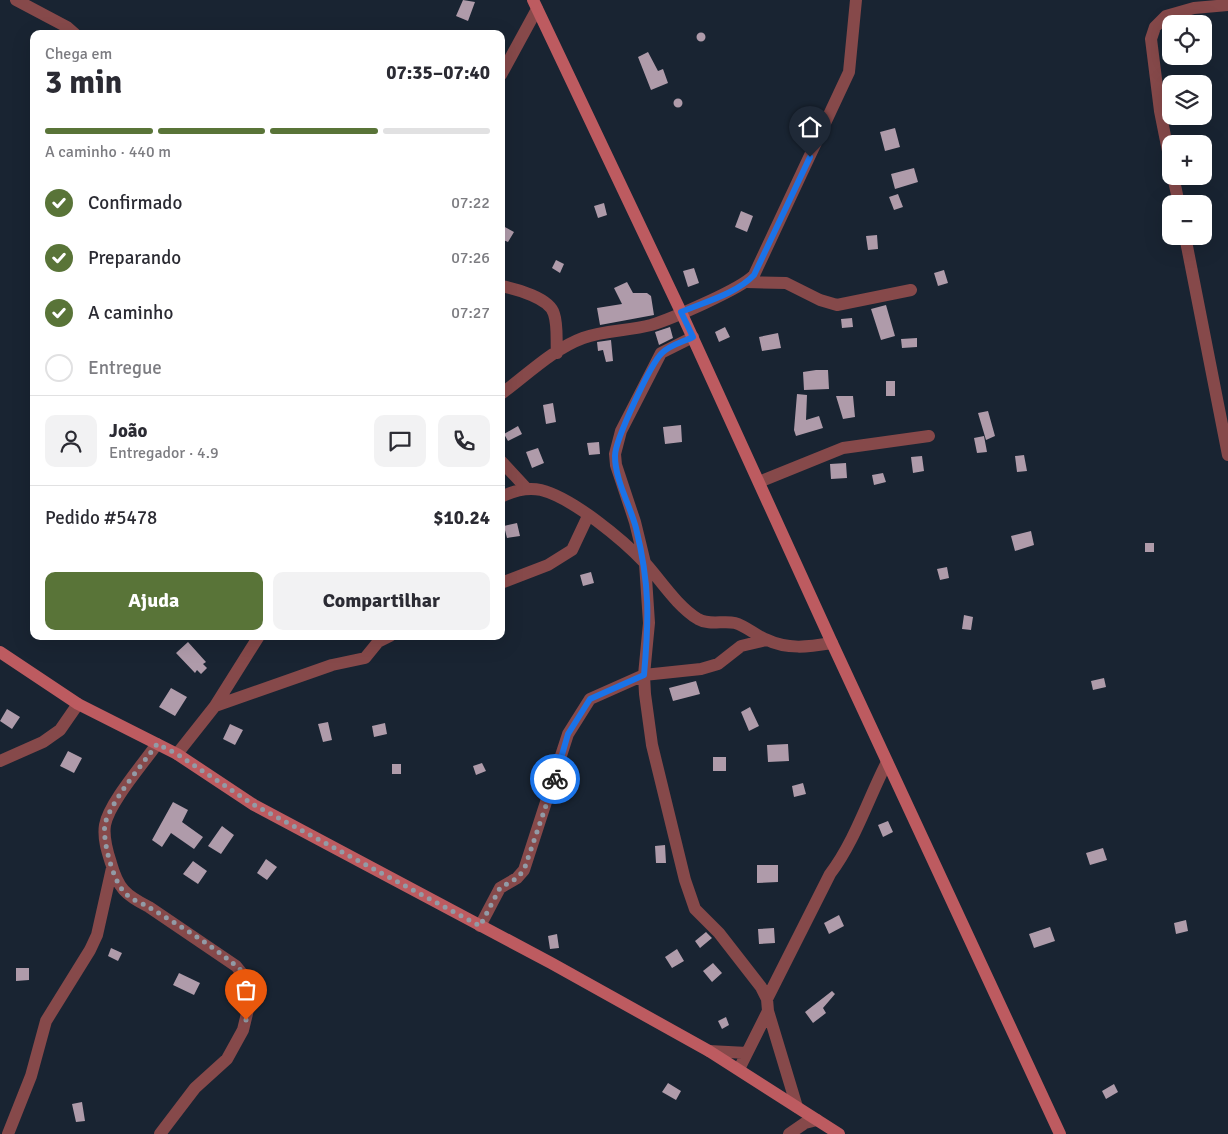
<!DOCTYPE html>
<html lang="pt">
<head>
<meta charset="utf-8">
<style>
  :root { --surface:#fff; --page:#f2f2f3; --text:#2b2b33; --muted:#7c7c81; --line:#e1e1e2; --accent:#597438 }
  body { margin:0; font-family:Signika,sans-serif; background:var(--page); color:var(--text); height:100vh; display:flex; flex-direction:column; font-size:19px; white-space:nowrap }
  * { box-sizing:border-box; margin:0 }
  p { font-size:16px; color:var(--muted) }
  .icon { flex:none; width:28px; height:28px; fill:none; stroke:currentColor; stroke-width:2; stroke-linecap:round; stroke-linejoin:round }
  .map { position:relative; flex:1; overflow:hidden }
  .side { position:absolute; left:30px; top:30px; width:475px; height:610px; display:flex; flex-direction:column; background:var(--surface); border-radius:10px; box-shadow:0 5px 20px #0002 }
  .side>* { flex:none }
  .tools { position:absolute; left:1162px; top:15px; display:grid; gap:10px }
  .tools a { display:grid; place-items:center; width:50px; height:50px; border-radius:10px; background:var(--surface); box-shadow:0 5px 20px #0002; font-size:25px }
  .pin { position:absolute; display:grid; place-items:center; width:42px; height:42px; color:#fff; margin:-51px -21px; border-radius:50% 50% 50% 0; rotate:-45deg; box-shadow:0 0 5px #0007 }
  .pin .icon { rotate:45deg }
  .courier { position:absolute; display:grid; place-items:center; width:50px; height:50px; margin:-25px; border:4px solid #1a73e8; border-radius:50%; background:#fff; color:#222; box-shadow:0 1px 6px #0007 }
  .headline em { font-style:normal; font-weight:800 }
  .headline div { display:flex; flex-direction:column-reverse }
  .headline { display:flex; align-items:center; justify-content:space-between; height:85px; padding:0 15px }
  h1 { font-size:32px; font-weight:800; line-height:38px }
  .bar { display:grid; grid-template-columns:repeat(4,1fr); gap:8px 5px; align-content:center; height:60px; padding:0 15px }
  .bar i { height:6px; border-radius:4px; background:var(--line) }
  .bar .on { background:var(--accent) }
  .bar p { grid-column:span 4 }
  .line { display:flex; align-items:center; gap:12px; padding:0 15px; border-top:1px solid var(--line) }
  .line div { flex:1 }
  .round { display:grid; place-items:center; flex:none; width:52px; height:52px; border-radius:10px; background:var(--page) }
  ol { padding:0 15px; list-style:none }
  li { display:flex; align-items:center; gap:15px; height:55px }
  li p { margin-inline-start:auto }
  li .icon { padding:5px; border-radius:50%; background:var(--accent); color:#fff; stroke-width:4 }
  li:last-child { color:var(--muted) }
  li i { width:28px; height:28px; border:2px solid var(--line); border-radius:50% }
  .button { display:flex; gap:10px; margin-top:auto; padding:10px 15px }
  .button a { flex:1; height:58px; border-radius:10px; background:var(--accent); color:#fff; font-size:20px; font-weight:800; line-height:58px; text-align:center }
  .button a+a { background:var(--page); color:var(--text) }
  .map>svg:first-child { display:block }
  .building { fill:#af9baa }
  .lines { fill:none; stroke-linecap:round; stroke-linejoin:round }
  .street { stroke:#86494a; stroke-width:12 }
  .secondary { stroke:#bd5b60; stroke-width:12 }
  .done { stroke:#929ba6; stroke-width:5; stroke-dasharray:0 9 }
  .route { stroke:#1a73e8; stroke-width:6 }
</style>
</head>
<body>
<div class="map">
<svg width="1228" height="1134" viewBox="0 0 1228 1134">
  <rect width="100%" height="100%" fill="#192432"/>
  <path class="building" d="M463 0 475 2 468 21 456 16Z
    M696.5 37a4.5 4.5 0 1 1 9 0a4.5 4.5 0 1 1-9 0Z
    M648 52 658 71 663 69 668 83 651 90 638 57Z
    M673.5 103a4.5 4.5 0 1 1 9 0a4.5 4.5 0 1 1-9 0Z
    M895 128 900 147 885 151 880 132Z
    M914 168 918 182 895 189 891 174Z
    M898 194 903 207 894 210 889 197Z
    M604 203 607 215 598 218 594 206Z
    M741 211 753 216 747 232 735 227Z
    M501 225 514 232 508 242 501 239Z
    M877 235 878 249 868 250 866 236Z
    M556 260 564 264 560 273 552 268Z
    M694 268 699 283 688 287 683 271Z
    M944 270 948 283 938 286 934 273Z
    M627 282 633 293H647L651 296 654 315 600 325 597 308 622 304 614 288Z
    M886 305 895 336 881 340 871 309Z
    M852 318 853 327 842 328 841 319Z
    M670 327 673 338 659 345 655 332Z
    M725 327 730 337 719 342 715 332Z
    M778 333 781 348 762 351 759 337Z
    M917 338V347L902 348 901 339Z
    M611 340 613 361 606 362 603 350 598 351 597 342Z
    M816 370H828L829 389 804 390 803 372Z
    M886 381H895V396H886Z
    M797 394 807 395 806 420 819 416 823 428 796 436 794 430Z
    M836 396H853L855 417 843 419Z
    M553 403 556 422 546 424 543 405Z
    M988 411 995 436 986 440 978 413Z
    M681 425 682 442 665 444 663 427Z
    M518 426 522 434 508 441 504 434Z
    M984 436 987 452 977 453 974 438Z
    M599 442 600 454 589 455 587 443Z
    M538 448 544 463 532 468 526 452Z
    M1024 455 1027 471 1017 472 1015 456Z
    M922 456 924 471 913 473 911 457Z
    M846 463 847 478 831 479 830 464Z
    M883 473 886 482 874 485 872 475Z
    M517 523 520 536 507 538 504 526Z
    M1031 531 1034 545 1015 551 1011 536Z
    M1145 543H1154V552H1145Z
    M947 567 949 578 940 580 937 569Z
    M591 572 594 583 583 586 580 575Z
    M964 615 973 617 971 630 962 629Z
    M188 642 206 662 203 664 207 668 201 674 197 670 195 673 176 653Z
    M1104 678 1106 687 1093 690 1091 681Z
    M696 681 700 694 673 701 669 688Z
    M171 688 187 697 175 716 159 707Z
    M750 707 759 726 749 731 741 712Z
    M7 709 20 717 12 729 0 721Z
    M328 722 332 740 323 742 318 724Z
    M385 723 387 734 374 737 372 726Z
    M230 724 243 730 235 745 223 739Z
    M788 744 789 761 768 762 767 745Z
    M68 751 82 758 74 773 60 766Z
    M713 757H726V771H713Z
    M482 763 486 771 476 775 473 766Z
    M392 764H401V774H392Z
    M803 783 806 794 794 797 792 786Z
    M173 802 188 810 182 822 203 837 194 849 171 833 162 847 152 840Z
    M888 821 893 832 883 837 878 825Z
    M222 826 234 835 221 854 208 846Z
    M665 845 666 863H656L655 846Z
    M1103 848 1107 860 1090 865 1086 853Z
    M266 859 277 867 267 880 257 873Z
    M193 861 207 871 198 884 183 874Z
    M757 865H778V882L757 883Z
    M839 915 844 926 829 934 824 923Z
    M1186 920 1188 931 1176 934 1174 923Z
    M1050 927 1055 941 1034 948 1029 934Z
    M774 928 775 943 759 944 758 929Z
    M706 932 712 938 700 948 695 941Z
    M557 934 559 948 550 949 548 936Z
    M111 948 122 953 118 961 108 956Z
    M677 949 684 961 672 968 665 957Z
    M713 963 722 973 712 982 703 971Z
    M16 968H29V980L16 981Z
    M179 973 200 983 194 995 173 985Z
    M832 991 835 994 823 1008 826 1013 813 1023 805 1012Z
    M726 1017 729 1025 722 1029 718 1021Z
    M668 1083 681 1091 676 1100 662 1092Z
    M1114 1084 1118 1092 1106 1099 1102 1091Z
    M82 1102 85 1121 76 1122 72 1104Z"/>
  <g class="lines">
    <path class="street" d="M16 0 67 27 75 34
      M501 75 537 9
      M1171 166 1160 111 1151 39 1155 27 1166 16 1194 8 1228 5
      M1173 176 1179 204
      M1185 236 1228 455
      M747 282 786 283 820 300 837 305 911 290
      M501 286C516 289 550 298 554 314 558 326 556 341 557 353
      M693 337 661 353 621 431 615 454 616 465 635 522 645 563 649 623 644 675 645 694 652 745 685 880 695 909 719 933 761 987 767 999 768 1011 797 1107
      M501 394C527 375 553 349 583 338 604 330 629 331 651 325 671 319 741 289 754 275L849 72 856 0
      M501 461 527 489
      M759 482 843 448 929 436
      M501 497C513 491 528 487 541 490 573 498 623 540 646 564 662 582 677 606 698 619 710 626 723 620 735 623 746 626 755 635 765 639 788 650 808 647 832 643
      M501 583 548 565 572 550 588 516
      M215 706 332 665 365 658 378 642 390 636
      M157 744C143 764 109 803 105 825 103 838 107 851 111 863 118 888 125 895 149 907L236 966 250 983 251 997 243 1030 227 1059 195 1088 160 1134
      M177 754 215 706 259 636
      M0 761 43 742 60 730 78 704
      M480 926 500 888 517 878 524 870 568 734 590 699 644 675 701 669 718 664 741 646 766 640
      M767 999 830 874C855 841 868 799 887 762
      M709 1051 747 1053
      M739 1069 768 1011
      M8 1134 31 1076 46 1021 90 950 97 935 112 868
      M789 1134 805 1123 817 1120"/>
    <path class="secondary" d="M533 0 681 312 832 643 1060 1134
      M0 652 78 704 177 754 254 805 551 963 709 1051 839 1134"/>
  </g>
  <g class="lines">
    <path class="done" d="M246 1020C250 1003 254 988 244 973 217 948 182 927 150 908 142 903 131 900 124 892 113 880 102 840 105 824 111 801 142 765 157 744L177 754 254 805 480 926 500 888 517 878 524 870 555 779"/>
    <path class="route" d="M555 779 568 734 590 699 644 675C649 619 650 585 636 528 630 505 615 480 615 456 615 440 651 363 662 353 670 345 683 342 693 337L681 312C704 302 736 294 754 275L810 157"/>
  </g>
</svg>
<div class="tools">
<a><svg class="icon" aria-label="locate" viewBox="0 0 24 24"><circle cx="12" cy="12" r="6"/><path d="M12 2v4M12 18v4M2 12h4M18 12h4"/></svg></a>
<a><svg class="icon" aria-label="layers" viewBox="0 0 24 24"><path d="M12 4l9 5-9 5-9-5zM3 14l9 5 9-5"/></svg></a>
<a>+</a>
<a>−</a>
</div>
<div class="pin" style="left:246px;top:1020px;background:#ea580c"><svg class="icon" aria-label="bag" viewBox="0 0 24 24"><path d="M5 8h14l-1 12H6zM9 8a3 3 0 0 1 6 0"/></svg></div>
<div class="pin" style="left:810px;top:157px;background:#1f2937"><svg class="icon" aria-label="home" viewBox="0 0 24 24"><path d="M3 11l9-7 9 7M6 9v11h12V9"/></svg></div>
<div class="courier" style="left:555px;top:779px"><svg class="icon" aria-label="bike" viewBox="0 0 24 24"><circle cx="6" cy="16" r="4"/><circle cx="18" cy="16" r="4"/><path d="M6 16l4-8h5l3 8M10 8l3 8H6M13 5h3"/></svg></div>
<section class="side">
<div class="headline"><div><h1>3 min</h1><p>Chega em</p></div><em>07:35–07:40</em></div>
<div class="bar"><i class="on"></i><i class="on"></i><i class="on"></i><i></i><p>A caminho · 440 m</p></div>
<ol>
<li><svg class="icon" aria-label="check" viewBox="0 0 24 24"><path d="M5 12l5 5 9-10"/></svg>Confirmado<p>07:22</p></li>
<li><svg class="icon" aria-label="check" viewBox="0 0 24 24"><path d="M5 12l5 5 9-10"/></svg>Preparando<p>07:26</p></li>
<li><svg class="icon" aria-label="check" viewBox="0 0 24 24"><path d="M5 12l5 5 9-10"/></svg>A caminho<p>07:27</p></li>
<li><i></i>Entregue</li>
</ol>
<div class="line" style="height:90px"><a class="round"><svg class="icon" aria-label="person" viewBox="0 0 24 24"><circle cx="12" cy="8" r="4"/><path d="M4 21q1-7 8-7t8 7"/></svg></a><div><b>João</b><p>Entregador · 4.9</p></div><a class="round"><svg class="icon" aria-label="chat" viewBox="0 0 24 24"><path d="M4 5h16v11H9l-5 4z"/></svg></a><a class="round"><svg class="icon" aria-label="phone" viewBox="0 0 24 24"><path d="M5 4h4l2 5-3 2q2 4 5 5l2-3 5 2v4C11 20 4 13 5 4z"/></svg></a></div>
<div class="line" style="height:65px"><div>Pedido #5478</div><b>$10.24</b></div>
<div class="button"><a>Ajuda</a><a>Compartilhar</a></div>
</section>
</div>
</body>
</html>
